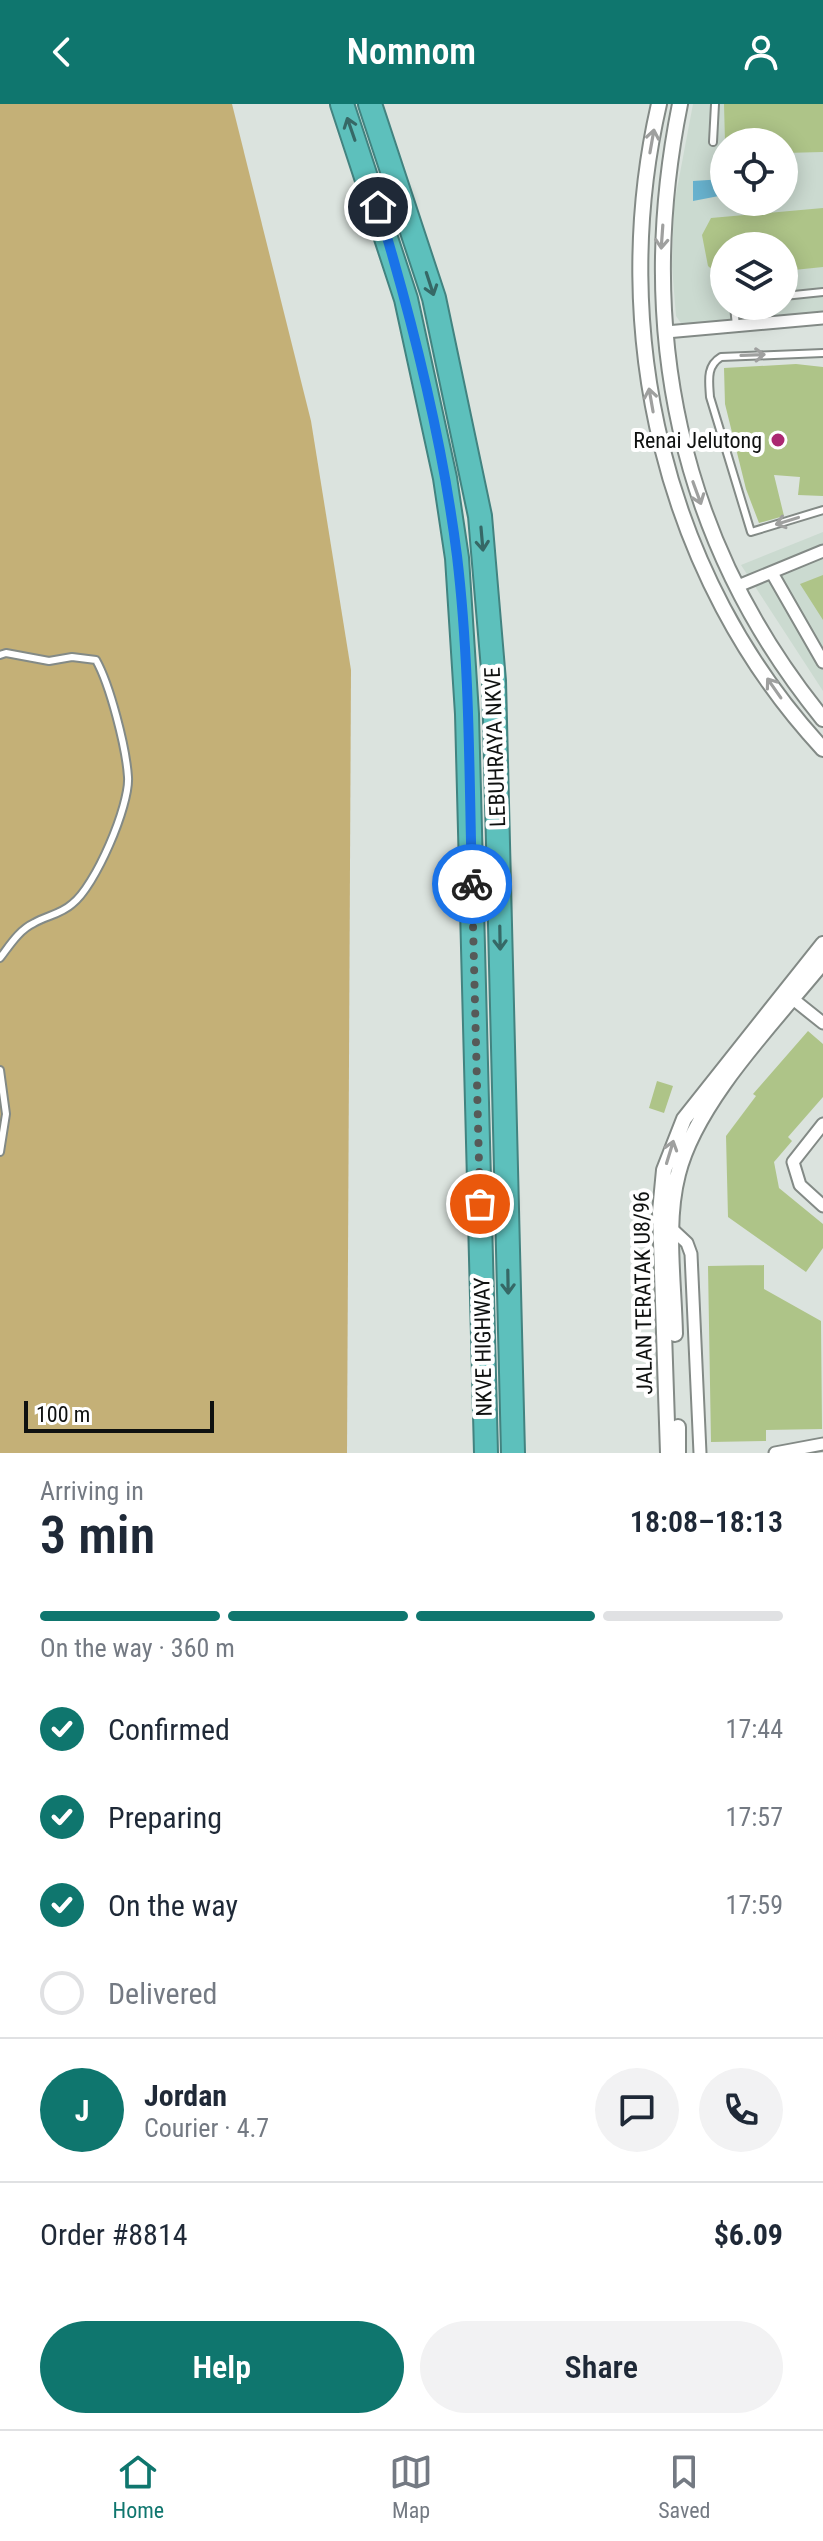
<!DOCTYPE html>
<html lang="en">
<head>
<meta charset="utf-8">
<style>
  :root { --surface:#fff; --page:#f2f2f3; --text:#1f2937; --muted:#747a83; --line:#e0e1e3; --accent:#0f766e }
  body { margin:0; font-family:"Roboto Condensed",sans-serif; background:var(--page); color:var(--text); height:100vh; display:flex; flex-direction:column; font-size:30px; white-space:nowrap }
  * { box-sizing:border-box; margin:0 }
  p { font-size:26px; color:var(--muted) }
  .icon { flex:none; width:44px; height:44px; fill:none; stroke:currentColor; stroke-width:2; stroke-linecap:round; stroke-linejoin:round }
  .map { position:relative; height:1349px; overflow:hidden }
  .details { display:flex; flex-direction:column; background:var(--surface); flex:1 }
  .details>* { flex:none }
  .tools { position:absolute; left:710px; top:24px; display:grid; gap:16px }
  .tools a { display:grid; place-items:center; width:88px; height:88px; border-radius:50%; background:var(--surface); box-shadow:0 4px 20px #0003; font-size:40px }
  .scale { position:absolute; left:24px; bottom:20px; width:190px; box-sizing:border-box; padding-left:8px; border:4px solid #0f1110; border-top:0; font-size:22px; line-height:28px; white-space:nowrap; color:#0f1110; -webkit-text-stroke:6px #fff; paint-order:stroke }
  .pin { position:absolute; display:grid; place-items:center; width:68px; height:68px; color:#fff; margin:-34px; border:4px solid #fff; border-radius:50%; box-shadow:0 2px 8px #0007 }
  .courier { position:absolute; display:grid; place-items:center; width:80px; height:80px; margin:-40px; border:6px solid #1a73e8; border-radius:50%; background:#fff; color:#222; box-shadow:0 2px 10px #0007 }
  .head em { font-style:normal; font-weight:600 }
  .head div { display:flex; flex-direction:column-reverse }
  .head { display:flex; align-items:center; justify-content:space-between; height:136px; padding:0 40px }
  h1 { font-size:52px; font-weight:600; line-height:60px }
  .bar { display:grid; grid-template-columns:repeat(4,1fr); gap:12px 8px; align-content:center; height:96px; padding:0 40px }
  .bar i { height:10px; border-radius:6px; background:var(--line) }
  .bar .active { background:var(--accent) }
  .bar p { grid-column:span 4 }
  .line { display:flex; align-items:center; gap:20px; padding:0 40px; border-top:2px solid var(--line) }
  .line div { flex:1 }
  .round { display:grid; place-items:center; flex:none; width:84px; height:84px; border-radius:42px; background:var(--page) }
  ol { padding:0 40px; list-style:none }
  li { display:flex; align-items:center; gap:24px; height:88px }
  li p { margin-inline-start:auto }
  li .icon { padding:8px; border-radius:50%; background:var(--accent); color:#fff; stroke-width:4 }
  li:last-child { color:var(--muted) }
  li i { width:44px; height:44px; border:4px solid var(--line); border-radius:50% }
  .cta { display:flex; gap:16px; margin-top:auto; padding:16px 40px }
  .cta a { flex:1; height:92px; border-radius:48px; background:var(--accent); color:#fff; font-size:32px; font-weight:600; line-height:92px; text-align:center }
  .cta a+a { background:var(--page); color:var(--text) }
  header { display:flex; justify-content:space-between; align-items:center; height:104px; padding:0 40px; background:var(--accent); color:#fff; font-size:36px; font-weight:600 }
  .tabs { display:flex; justify-content:space-around; align-items:center; height:112px; border-top:2px solid var(--line); background:var(--surface); font-size:22px; color:var(--muted) }
  .tabs a { display:grid; justify-items:center; gap:4px }
  .tabs .active { color:var(--accent) }
  .map>svg:first-child { display:block }
  .built { fill:#cbdad0; fill-rule:evenodd }
  .green { fill:#c4b077 }
  .water { fill:#68b2ce }
  .building { fill:#aec488 }
  .lines { fill:none; stroke-linecap:round; stroke-linejoin:round }
  .service-casing { stroke:#838a86; stroke-width:10 }
  .minor-casing { stroke:#838a86; stroke-width:15 }
  .tertiary-casing { stroke:#838a86; stroke-width:18 }
  .motorway-casing { stroke:#428380; stroke-width:26 }
  .service { stroke:#fff; stroke-width:6 }
  .minor { stroke:#fff; stroke-width:11 }
  .tertiary { stroke:#fff; stroke-width:14 }
  .motorway { stroke:#5dc0bc; stroke-width:22 }
  .oneway { stroke:#366866 }
  .oneway2 { stroke:#9fa09f }
  .done { stroke:#565a58; stroke-width:8; stroke-dasharray:0 14.4 }
  .route { stroke:#1a73e8; stroke-width:10 }
  .poi-dot { fill:#ab2871; stroke:#fff; stroke-width:3 }
  .labels { text-anchor:middle; dominant-baseline:central; stroke-width:8; stroke-linejoin:round; paint-order:stroke }
  .poi-label { font-size:22px; fill:#0f1110; stroke:#fff; text-anchor:end }
  .street-label { font-size:22px; fill:#0f1110; stroke:#fff }
</style>
</head>
<body>
<header><svg class="icon" aria-label="back" viewBox="0 0 24 24"><path d="M15 5l-7 7 7 7"/></svg>Nomnom<svg class="icon" aria-label="person" viewBox="0 0 24 24"><circle cx="12" cy="8" r="4"/><path d="M4 21q1-7 8-7t8 7"/></svg></header>
<div class="map">
<svg width="823" height="1349" viewBox="0 0 823 1349">
  <rect width="100%" height="100%" fill="#dbe3de"/>
  <path class="built" d="M693 0H823V207L683 222 676 212 672 162 674 101ZM724 38H784V98H724ZM724 142H784V202H724Z
    M823 428V587L741 461Z"/>
  <path class="green" d="M0 0H232L311 317 351 566 347 1349H0Z"/>
  <path class="water" d="M724 75V91L693 97V77Z"/>
  <path class="building" d="M724 0H823V48L784 49V38H725Z
    M823 104V163L784 167V142H724V176L708 162 702 131 711 114Z
    M796 260 823 263V392L798 391 800 373 774 371 784 412 759 419 746 385 725 300 724 264Z
    M823 471V516L800 480Z
    M808 927 823 940V993L788 1033 792 1037 774 1058 779 1084 823 1120V1144L806 1168 728 1113 726 1032 756 992 753 990Z
    M657 977 673 982 664 1009 649 1004Z
    M764 1161V1185L821 1217 822 1325 766 1326V1337L711 1338 708 1162Z"/>
  <g class="lines">
    <g class="service-casing">
      <path id="service" d="M713 38 715 0
        M784 192 823 188
        M734 202 736 222
        M823 249 721 253C706 262 709 277 710 293L751 428 823 406
        M0 551 6 549 49 557 72 553 96 556C110 581 126 643 128 673 130 701 95 783 72 800 61 810 46 812 34 819 19 826 10 841 0 854
        M0 966 6 1010 0 1048"/>
    </g>
    <g class="minor-casing">
      <path id="minor" d="M666 228 823 214
        M772 469 823 558
        M738 482 823 447
        M788 891 823 919
        M823 1020 793 1058 800 1081 823 1102
        M672 1125 687 1139 691 1150 700 1349
        M775 1349 823 1340"/>
    </g>
    <g class="tertiary-casing">
      <path id="tertiary" d="M659 0C607 225 664 474 823 645
        M680 0C635 223 678 437 823 615
        M675 1230C674 1178 665 1120 678 1070 696 997 776 916 823 858
        M678 1323V1349
        M668 1349 660 1108 664 1066 684 1015 823 840"/>
    </g>
    <g class="motorway-casing">
      <path id="motorway" d="M342 0 406 195 445 374 457 454 467 610 486 1349
        M370 0 434 194 480 412 494 577 513 1349"/>
    </g>
    <use href="#service" class="service"/>
    <use href="#minor" class="minor"/>
    <use href="#tertiary" class="tertiary"/>
    <use href="#motorway" class="motorway"/>
  </g>
  <defs><path id="oneway-shaft" d="M-6 0H5M1.5-3L5.5 0L1.5 3" fill="none" stroke-width="1.6" stroke-linecap="round" stroke-linejoin="round" transform="scale(2)"/></defs>
  <g class="oneway">
    <use href="#oneway-shaft" transform="translate(351 25) rotate(-109)"/>
    <use href="#oneway-shaft" transform="translate(430 180) rotate(72)"/>
    <use href="#oneway-shaft" transform="translate(482 435) rotate(85)"/>
    <use href="#oneway-shaft" transform="translate(500 834) rotate(89)"/>
    <use href="#oneway-shaft" transform="translate(508 1178) rotate(89)"/>
  </g>
  <g class="oneway2">
    <use href="#oneway-shaft" transform="translate(652 37) rotate(-80)"/>
    <use href="#oneway-shaft" transform="translate(662 133) rotate(94)"/>
    <use href="#oneway-shaft" transform="translate(753 251) rotate(-2)"/>
    <use href="#oneway-shaft" transform="translate(651 296) rotate(-100)"/>
    <use href="#oneway-shaft" transform="translate(697 389) rotate(70)"/>
    <use href="#oneway-shaft" transform="translate(787 417) rotate(163)"/>
    <use href="#oneway-shaft" transform="translate(774 584) rotate(-125)"/>
    <use href="#oneway-shaft" transform="translate(670 1048) rotate(-73)"/>
  </g>
  <g class="lines">
    <path class="done" d="M472 780 480 1100"/>
    <path class="route" d="M378 103C413 218 442 333 457 452 470 561 469 671 472 780"/>
  </g>
  <circle class="poi-dot" cx="778" cy="336" r="8"/>
  <g class="labels">
    <g class="poi-label">
      <text x="762" y="336">Renai Jelutong</text>
    </g>
    <g class="street-label">
      <text transform="translate(495 643) rotate(-92)">LEBUHRAYA NKVE</text>
      <text transform="translate(643 1189) rotate(-91)">JALAN TERATAK U8/96</text>
      <text transform="translate(483 1243) rotate(-91)">NKVE HIGHWAY</text>
    </g>
  </g>
</svg>
<div class="tools">
<a><svg class="icon" aria-label="locate" viewBox="0 0 24 24"><circle cx="12" cy="12" r="6"/><path d="M12 2v4M12 18v4M2 12h4M18 12h4"/></svg></a>
<a><svg class="icon" aria-label="layers" viewBox="0 0 24 24"><path d="M12 4l9 5-9 5-9-5zM3 14l9 5 9-5"/></svg></a>
</div>
<div class="scale">100 m</div>
<div class="pin" style="left:480px;top:1100px;background:#ea580c"><svg class="icon" aria-label="bag" viewBox="0 0 24 24"><path d="M5 8h14l-1 12H6zM9 8a3 3 0 0 1 6 0"/></svg></div>
<div class="pin" style="left:378px;top:103px;background:#1f2937"><svg class="icon" aria-label="home" viewBox="0 0 24 24"><path d="M3 11l9-7 9 7M6 9v11h12V9"/></svg></div>
<div class="courier" style="left:472px;top:780px"><svg class="icon" aria-label="bike" viewBox="0 0 24 24"><circle cx="6" cy="16" r="4"/><circle cx="18" cy="16" r="4"/><path d="M6 16l4-8h5l3 8M10 8l3 8H6M13 5h3"/></svg></div>
</div>
<section class="details">
<div class="head"><div><h1>3 min</h1><p>Arriving in</p></div><em>18:08–18:13</em></div>
<div class="bar"><i class="active"></i><i class="active"></i><i class="active"></i><i></i><p>On the way · 360 m</p></div>
<ol>
<li><svg class="icon" aria-label="check" viewBox="0 0 24 24"><path d="M5 12l5 5 9-10"/></svg>Confirmed<p>17:44</p></li>
<li><svg class="icon" aria-label="check" viewBox="0 0 24 24"><path d="M5 12l5 5 9-10"/></svg>Preparing<p>17:57</p></li>
<li><svg class="icon" aria-label="check" viewBox="0 0 24 24"><path d="M5 12l5 5 9-10"/></svg>On the way<p>17:59</p></li>
<li><i></i>Delivered</li>
</ol>
<div class="line" style="height:144px"><b class="round" style="background:var(--accent);color:#fff">J</b><div><b>Jordan</b><p>Courier · 4.7</p></div><a class="round"><svg class="icon" aria-label="chat" viewBox="0 0 24 24"><path d="M4 5h16v11H9l-5 4z"/></svg></a><a class="round"><svg class="icon" aria-label="phone" viewBox="0 0 24 24"><path d="M5 4h4l2 5-3 2q2 4 5 5l2-3 5 2v4C11 20 4 13 5 4z"/></svg></a></div>
<div class="line" style="height:104px"><div>Order #8814</div><b>$6.09</b></div>
<div class="cta"><a>Help</a><a>Share</a></div>
</section>
<nav class="tabs">
<a class="active"><svg class="icon" aria-label="home" viewBox="0 0 24 24"><path d="M3 11l9-7 9 7M6 9v11h12V9"/></svg>Home</a>
<a><svg class="icon" aria-label="map" viewBox="0 0 24 24"><path d="M3 6l6-2 6 2 6-2v14l-6 2-6-2-6 2zM9 4v14M15 6v14"/></svg>Map</a>
<a><svg class="icon" aria-label="saved" viewBox="0 0 24 24"><path d="M7 4h10v16l-5-4-5 4z"/></svg>Saved</a>
</nav>
</body>
</html>
